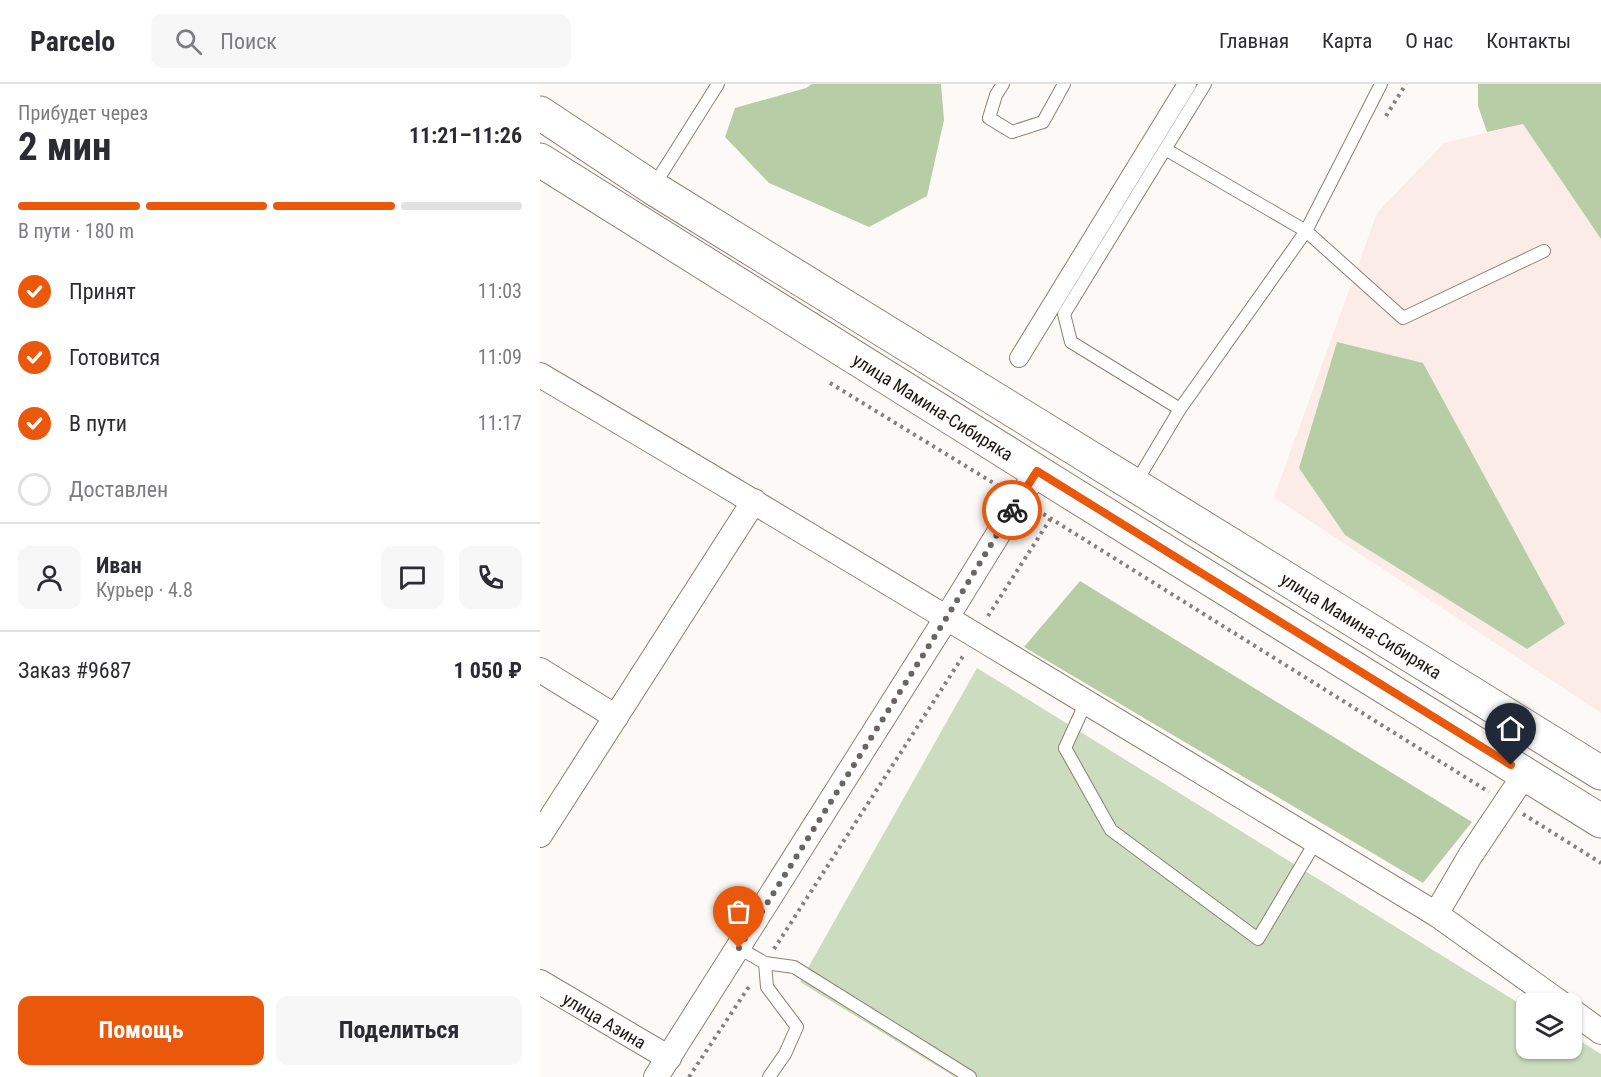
<!DOCTYPE html>
<html lang="ru">
<head>
<meta charset="utf-8">
<style>
  :root { --surface:#fff; --page:#f7f7f7; --text:#2b2b33; --muted:#7c7c81; --line:#e1e1e2; --accent:#ea580c }
  body { margin:0; font-family:"Roboto Condensed",sans-serif; background:var(--page); color:var(--text); height:100vh; display:flex; flex-direction:column; font-size:22px; white-space:nowrap }
  * { box-sizing:border-box; margin:0 }
  p { font-size:20px; color:var(--muted) }
  .icon { flex:none; width:33px; height:33px; fill:none; stroke:currentColor; stroke-width:2; stroke-linecap:round; stroke-linejoin:round }
  .map { position:relative; flex:1; overflow:hidden }
  .panel { display:flex; flex-direction:column; background:var(--surface); width:540px }
  .panel>* { flex:none }
  .tools { position:absolute; left:976px; top:909px; display:grid; gap:12px }
  .tools a { display:grid; place-items:center; width:66px; height:66px; border-radius:12px; background:var(--surface); box-shadow:0 2px 4px #0004; font-size:30px }
  .pin { position:absolute; display:grid; place-items:center; width:51px; height:51px; color:#fff; margin:-62px -26px; border-radius:50% 50% 50% 0; rotate:-45deg; box-shadow:0 0 6px #0007 }
  .pin .icon { rotate:45deg }
  .courier { position:absolute; display:grid; place-items:center; width:60px; height:60px; margin:-30px; border:4px solid #ea580c; border-radius:50%; background:#fff; color:#222; box-shadow:0 2px 8px #0007 }
  .head em { font-style:normal; font-weight:700 }
  .head div { display:flex; flex-direction:column-reverse }
  .head { display:flex; align-items:center; justify-content:space-between; height:102px; padding:0 18px }
  h1 { font-size:39px; font-weight:700; line-height:45px }
  .bar { display:grid; grid-template-columns:repeat(4,1fr); gap:9px 6px; align-content:center; height:72px; padding:0 18px }
  .bar i { height:8px; border-radius:4px; background:var(--line) }
  .bar .on { background:var(--accent) }
  .bar p { grid-column:span 4 }
  .line { display:flex; align-items:center; gap:15px; padding:0 18px; border-top:2px solid var(--line) }
  .line div { flex:1 }
  .round { display:grid; place-items:center; flex:none; width:63px; height:63px; border-radius:12px; background:var(--page) }
  ol { padding:0 18px; list-style:none }
  li { display:flex; align-items:center; gap:18px; height:66px }
  li p { margin-inline-start:auto }
  li .icon { padding:6px; border-radius:50%; background:var(--accent); color:#fff; stroke-width:4 }
  li:last-child { color:var(--muted) }
  li i { width:33px; height:33px; border:3px solid var(--line); border-radius:50% }
  .cta { display:flex; gap:12px; margin-top:auto; padding:12px 18px }
  .cta a { flex:1; height:69px; border-radius:12px; background:var(--accent); color:#fff; font-size:24px; font-weight:700; line-height:69px; text-align:center }
  .cta a+a { background:var(--page); color:var(--text) }
  header { display:flex; align-items:center; gap:36px; box-sizing:border-box; height:84px; padding:0 30px; background:var(--surface); border-bottom:2px solid var(--line) }
  header strong { font-size:28px }
  nav { display:flex; gap:33px; margin-inline-start:auto; font-size:21px }
  .search { width:420px; height:54px; background:var(--page); display:flex; align-items:center; gap:15px; box-sizing:border-box; padding:0 21px; border-radius:12px; color:var(--muted); font-size:22px }
  main { display:flex; flex:1; min-height:0 }
  .map>svg:first-child { display:block }
  .education { fill:#fcece8 }
  .green { fill:#cbdcbf }
  .forest { fill:#b6cda6 }
  .lines { fill:none; stroke-linecap:round; stroke-linejoin:round }
  .service-casing { stroke:#8e8070; stroke-width:14 }
  .pedestrian-casing { stroke:#8e8070; stroke-width:20 }
  .minor-casing { stroke:#8e8070; stroke-width:26 }
  .secondary-casing { stroke:#8e8070; stroke-width:35 }
  .path { stroke:#85807b; stroke-width:4; stroke-dasharray:3 4.5; stroke-linecap:butt }
  .service { stroke:#fff; stroke-width:12 }
  .pedestrian { stroke:#fff; stroke-width:18 }
  .minor { stroke:#fff; stroke-width:24 }
  .secondary { stroke:#fff; stroke-width:33 }
  .done { stroke:#6b6560; stroke-width:6; stroke-dasharray:0 10.8 }
  .route { stroke:#ea580c; stroke-width:8 }
  .labels { text-anchor:middle; dominant-baseline:central; stroke-width:6; stroke-linejoin:round; paint-order:stroke }
  .street-label { font-size:18px; fill:#1c1610; stroke:#fdf9f6 }
</style>
</head>
<body>
<header>
<strong>Parcelo</strong>
<div class="search"><svg class="icon" aria-label="search" viewBox="0 0 24 24"><circle cx="10" cy="10" r="6"/><path d="M15 15l6 6"/></svg>Поиск</div>
<nav><a>Главная</a><a>Карта</a><a>О нас</a><a>Контакты</a></nav>
</header>
<main>
<section class="panel">
<div class="head"><div><h1>2 мин</h1><p>Прибудет через</p></div><em>11:21–11:26</em></div>
<div class="bar"><i class="on"></i><i class="on"></i><i class="on"></i><i></i><p>В пути · 180 m</p></div>
<ol>
<li><svg class="icon" aria-label="check" viewBox="0 0 24 24"><path d="M5 12l5 5 9-10"/></svg>Принят<p>11:03</p></li>
<li><svg class="icon" aria-label="check" viewBox="0 0 24 24"><path d="M5 12l5 5 9-10"/></svg>Готовится<p>11:09</p></li>
<li><svg class="icon" aria-label="check" viewBox="0 0 24 24"><path d="M5 12l5 5 9-10"/></svg>В пути<p>11:17</p></li>
<li><i></i>Доставлен</li>
</ol>
<div class="line" style="height:108px"><a class="round"><svg class="icon" aria-label="person" viewBox="0 0 24 24"><circle cx="12" cy="8" r="4"/><path d="M4 21q1-7 8-7t8 7"/></svg></a><div><b>Иван</b><p>Курьер · 4.8</p></div><a class="round"><svg class="icon" aria-label="chat" viewBox="0 0 24 24"><path d="M4 5h16v11H9l-5 4z"/></svg></a><a class="round"><svg class="icon" aria-label="phone" viewBox="0 0 24 24"><path d="M5 4h4l2 5-3 2q2 4 5 5l2-3 5 2v4C11 20 4 13 5 4z"/></svg></a></div>
<div class="line" style="height:78px"><div>Заказ #9687</div><b>1 050 ₽</b></div>
<div class="cta"><a>Помощь</a><a>Поделиться</a></div>
</section>
<div class="map">
<svg width="1061" height="993" viewBox="0 0 1061 993">
  <rect width="100%" height="100%" fill="#fdf9f6"/>
  <path class="education" d="M983 40 1061 155V629L734 413 837 129 904 59Z"/>
  <path class="green" d="M437 584 987 924V964H1032V952L1061 970V993H415L260 898Z"/>
  <path class="forest" d="M272 0H401L404 36 387 112 329 143 229 99 185 53 195 24 266 4Z
    M938 0H1061V155L983 40 947 48 938 22Z
    M797 258 883 279 1025 540 987 565 805 451 759 384Z
    M540 497 932 738 883 799 484 563Z"/>
  <g class="lines">
    <g class="service-casing">
      <path id="service" d="M463 0 456 11 449 34 472 48 503 38 524 0
        M625 65 766 147 863 234 1004 167
        M113 103 178 0
        M640 325 531 258 524 230 665 0
        M595 400 640 325 766 147 841 0
        M546 618 525 664 571 746 718 855 776 757
        M199 864 225 879 254 883 430 993
        M225 879 227 903 257 943 245 970 229 993"/>
    </g>
    <g class="pedestrian-casing">
      <path id="pedestrian" d="M479 274 647 0"/>
    </g>
    <g class="minor-casing">
      <g id="minor">
        <path d="M0 291C301 468 598 650 896 830L930 772 985 690"/>
        <path d="M0 586 76 633"/>
        <path d="M0 751 214 417"/>
        <path d="M896 830 1022 920"/>
        <path id="s1" d="M0 898 129 974"/>
        <path d="M1032 927 1061 948"/>
        <path d="M116 993 407 533 497 387"/>
      </g>
    </g>
    <g class="secondary-casing">
      <g id="secondary">
        <path id="s2" d="M0 29 113 104 1061 689"/>
        <path id="s3" d="M0 76 528 407 1061 737"/>
      </g>
    </g>
    <path class="path" d="M846 32 866 0
      M290 299 460 403
      M497 426 949 708
      M448 532 511 434
      M983 730 1061 779
      M234 865 425 569
      M149 993 210 901"/>
    <use href="#service" class="service"/>
    <use href="#pedestrian" class="pedestrian"/>
    <use href="#minor" class="minor"/>
    <use href="#secondary" class="secondary"/>
  </g>
  <g class="lines">
    <path class="done" d="M199 864 407 533 472 426"/>
    <path class="route" d="M472 426 497 387 971 681"/>
  </g>
  <g class="labels">
    <g class="street-label">
      <text stroke="none"><textPath href="#s3" startOffset="464">улица Мамина-Сибиряка</textPath></text>
      <text stroke="none"><textPath href="#s2" startOffset="968">улица Мамина-Сибиряка</textPath></text>
      <text stroke="none"><textPath href="#s1" startOffset="75">улица Азина</textPath></text>
    </g>
  </g>
</svg>
<div class="tools">
<a><svg class="icon" aria-label="layers" viewBox="0 0 24 24"><path d="M12 4l9 5-9 5-9-5zM3 14l9 5 9-5"/></svg></a>
</div>
<div class="pin" style="left:199px;top:864px;background:#ea580c"><svg class="icon" aria-label="bag" viewBox="0 0 24 24"><path d="M5 8h14l-1 12H6zM9 8a3 3 0 0 1 6 0"/></svg></div>
<div class="pin" style="left:971px;top:681px;background:#1f2937"><svg class="icon" aria-label="home" viewBox="0 0 24 24"><path d="M3 11l9-7 9 7M6 9v11h12V9"/></svg></div>
<div class="courier" style="left:472px;top:426px"><svg class="icon" aria-label="bike" viewBox="0 0 24 24"><circle cx="6" cy="16" r="4"/><circle cx="18" cy="16" r="4"/><path d="M6 16l4-8h5l3 8M10 8l3 8H6M13 5h3"/></svg></div>
</div>
</main>
</body>
</html>
